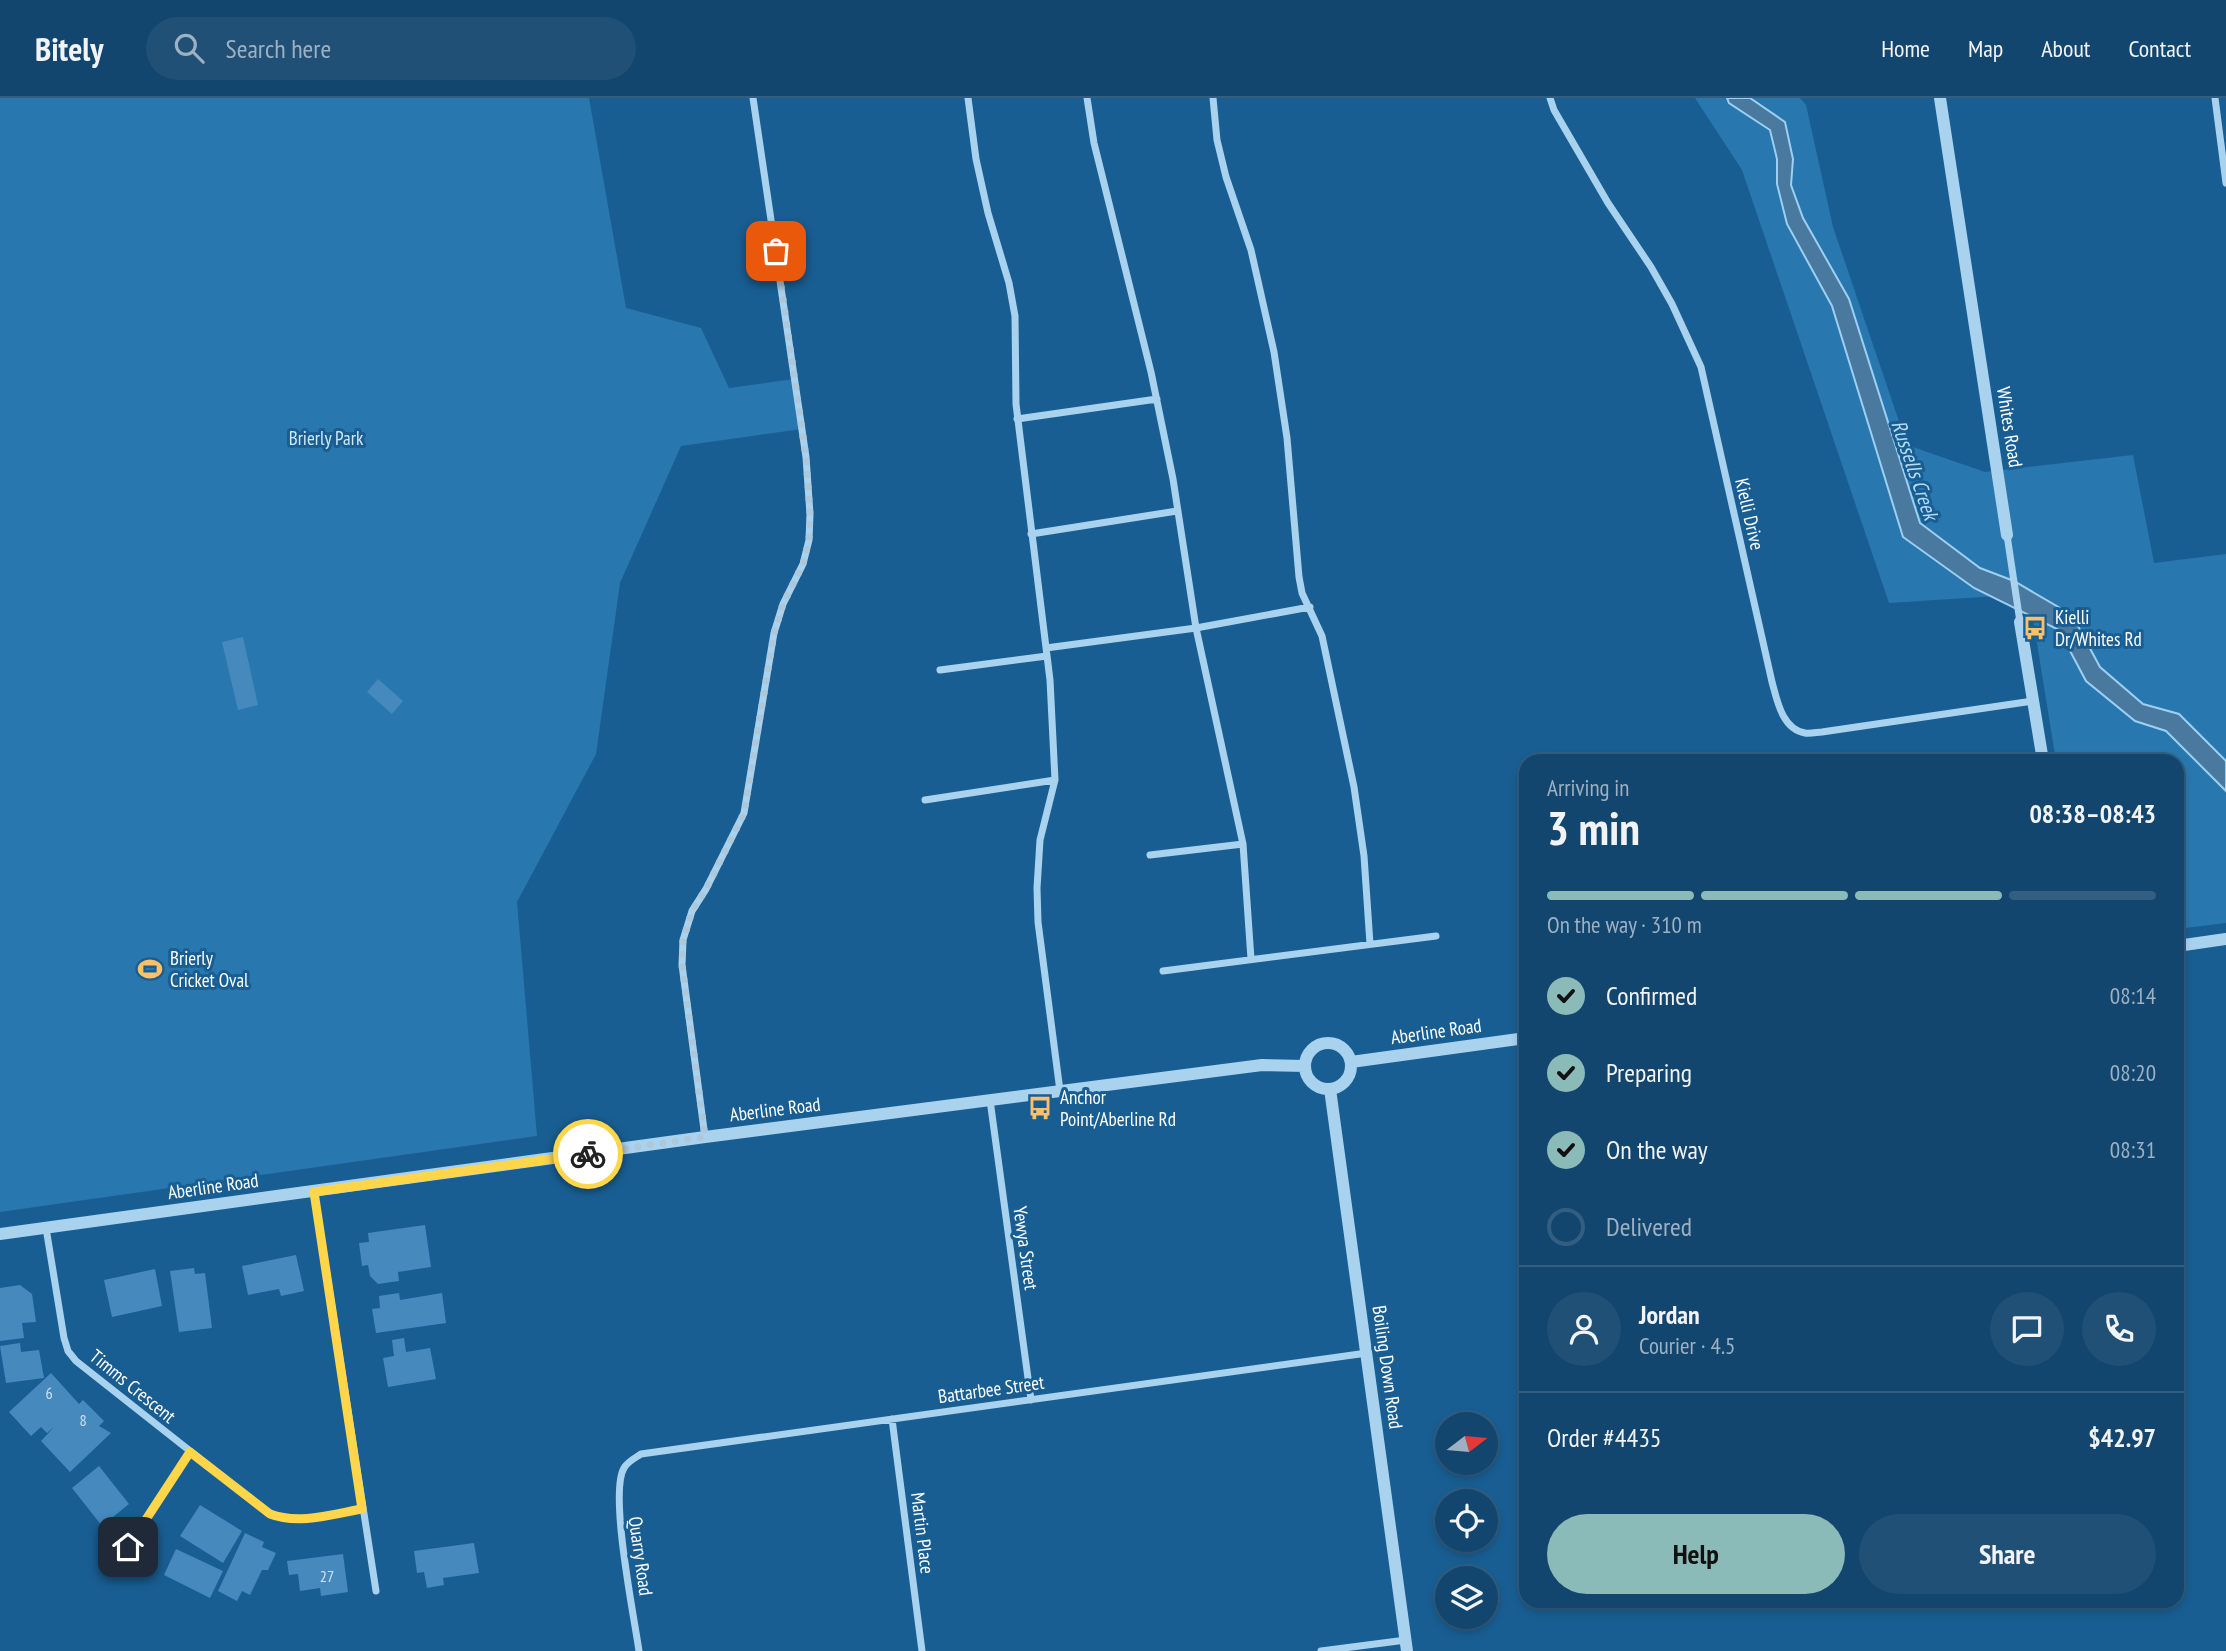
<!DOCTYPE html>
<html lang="en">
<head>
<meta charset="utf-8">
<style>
  :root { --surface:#13466e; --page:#205076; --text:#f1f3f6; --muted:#9db1c2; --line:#325e81; --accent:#8bbbb9 }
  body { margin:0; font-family:"PT Sans Narrow",sans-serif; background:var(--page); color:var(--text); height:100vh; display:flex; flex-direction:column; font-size:26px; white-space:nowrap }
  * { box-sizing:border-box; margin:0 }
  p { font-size:23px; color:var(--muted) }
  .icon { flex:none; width:38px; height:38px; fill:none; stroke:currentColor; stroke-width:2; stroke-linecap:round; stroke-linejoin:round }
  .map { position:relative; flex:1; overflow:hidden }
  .details { position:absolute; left:1519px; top:656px; width:665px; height:854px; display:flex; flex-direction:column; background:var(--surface); border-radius:21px; box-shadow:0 4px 10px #0003,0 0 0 2px var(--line) }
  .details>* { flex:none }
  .needle { width:46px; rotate:74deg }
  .buttons { position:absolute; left:1435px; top:1314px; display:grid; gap:14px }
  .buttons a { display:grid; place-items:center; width:63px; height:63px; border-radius:50%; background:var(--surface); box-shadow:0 4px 10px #0003,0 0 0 2px var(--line); font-size:35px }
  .pin { position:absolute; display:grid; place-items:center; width:60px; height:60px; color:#fff; margin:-30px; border-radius:14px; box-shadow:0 4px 10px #0006 }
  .courier { position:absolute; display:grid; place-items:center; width:70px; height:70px; margin:-35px; border:5px solid #ffd54a; border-radius:50%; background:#fff; color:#222; box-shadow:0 2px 9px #0007 }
  .overview em { font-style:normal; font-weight:800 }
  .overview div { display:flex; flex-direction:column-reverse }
  .overview { display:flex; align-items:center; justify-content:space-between; height:119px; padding:0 28px }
  h1 { font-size:46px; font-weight:800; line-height:52px }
  .bar { display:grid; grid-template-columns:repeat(4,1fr); gap:10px 7px; align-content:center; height:84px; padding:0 28px }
  .bar i { height:9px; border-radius:5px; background:var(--line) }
  .bar .active { background:var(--accent) }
  .bar p { grid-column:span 4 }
  .line { display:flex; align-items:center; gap:18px; padding:0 28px; border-top:2px solid var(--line) }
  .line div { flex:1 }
  .round { display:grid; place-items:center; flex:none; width:74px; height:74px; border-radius:37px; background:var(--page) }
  ol { padding:0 28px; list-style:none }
  li { display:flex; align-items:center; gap:21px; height:77px }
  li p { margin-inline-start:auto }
  li .icon { padding:7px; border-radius:50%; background:var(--accent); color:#111; stroke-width:4 }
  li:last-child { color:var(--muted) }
  li i { width:38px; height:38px; border:4px solid var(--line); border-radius:50% }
  .cta { display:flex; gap:14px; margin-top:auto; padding:14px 28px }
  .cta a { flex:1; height:80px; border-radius:42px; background:var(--accent); color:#111; font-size:28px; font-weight:800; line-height:80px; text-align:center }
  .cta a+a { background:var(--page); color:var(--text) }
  header { display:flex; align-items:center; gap:42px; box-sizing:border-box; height:98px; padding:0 35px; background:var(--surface); border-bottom:2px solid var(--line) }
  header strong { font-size:33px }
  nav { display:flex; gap:38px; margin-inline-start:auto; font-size:24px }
  .search { width:490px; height:63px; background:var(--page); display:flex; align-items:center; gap:18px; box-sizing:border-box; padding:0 24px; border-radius:38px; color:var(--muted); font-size:26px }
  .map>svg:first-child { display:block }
  .green { fill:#2977af }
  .water { fill:#49799e; stroke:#9ccff2; stroke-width:2 }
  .building { fill:#4689bc }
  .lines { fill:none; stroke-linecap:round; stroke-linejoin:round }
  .minor { stroke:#a9d2ef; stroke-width:7 }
  .tertiary { stroke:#a9d2ef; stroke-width:12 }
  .done { stroke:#aec7d9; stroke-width:7; stroke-dasharray:0 12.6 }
  .route { stroke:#ffd54a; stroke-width:9 }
  .labels { text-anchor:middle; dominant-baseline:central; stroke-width:6; stroke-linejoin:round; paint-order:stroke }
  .number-label { font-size:16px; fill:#d1e2ee }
  .street-label { font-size:19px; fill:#fff; stroke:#195e92 }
  .park-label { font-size:19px; fill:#d0e9fb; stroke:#195e92 }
  .poi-label { font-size:19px; fill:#fff; stroke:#195e92; text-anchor:start }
  .water-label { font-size:21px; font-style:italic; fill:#b5dbf6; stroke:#195e92 }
</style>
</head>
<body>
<header>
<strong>Bitely</strong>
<div class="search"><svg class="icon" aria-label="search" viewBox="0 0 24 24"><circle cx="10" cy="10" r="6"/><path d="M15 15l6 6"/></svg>Search here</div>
<nav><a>Home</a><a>Map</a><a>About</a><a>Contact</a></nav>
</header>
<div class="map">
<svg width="2226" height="1553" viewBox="0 0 2226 1553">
  <rect width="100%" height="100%" fill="#195e92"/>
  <path class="green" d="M0 0H589L626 210 701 230 729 290 794 281 802 331 681 348 620 485 596 656 517 804 537 1038 0 1114Z
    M1695 0H1800L1806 7 1833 129 1907 347 1985 374 2133 357 2154 465 2226 456V825L2177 831V663H2056L2029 496 1889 505 1742 72Z"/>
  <path class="water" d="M1727 0H1750L1785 24 1793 61 1791 87 1803 120 1849 201 1920 425 1980 470 2014 483 2072 517 2100 569 2143 606 2179 616 2226 663V693L2166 633 2135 623 2086 583 2059 532 1974 490 1903 439 1832 208 1787 126 1777 86V61L1770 32 1729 5Z"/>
  <path class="building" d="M243 539 258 607 238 612 222 544Z
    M378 581 403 603 392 616 367 594Z
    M425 1127 431 1169 398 1174 399 1183 378 1186 370 1178 368 1167 362 1168 359 1145 369 1144 368 1135Z
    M296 1157 304 1193 281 1198 279 1191 248 1197 242 1168Z
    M194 1170 195 1176 205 1175 212 1230 179 1234 170 1173Z
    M155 1171 162 1208 112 1219 104 1182Z
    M20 1187 32 1196 36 1224 22 1225 24 1240 0 1243V1190Z
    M399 1195 400 1202 442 1195 446 1225 376 1235 372 1211 380 1210 379 1198Z
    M404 1240 406 1254 430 1250 436 1281 388 1289 383 1260 394 1258 392 1242Z
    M20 1245 21 1254 39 1252 44 1280 6 1285 0 1248Z
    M51 1275 79 1306 83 1302 104 1323 99 1328 111 1335 70 1374 41 1343 54 1329 47 1335 41 1329 31 1338 9 1314Z
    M99 1368 129 1406 102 1428 72 1390Z
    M200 1407 242 1433 223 1465 180 1438Z
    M245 1435 264 1444 262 1449 276 1455 268 1472H262L250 1497 242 1493 237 1503 218 1493Z
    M474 1445 479 1475 443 1480 444 1487 427 1490 424 1474 417 1475 414 1453Z
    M176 1451 223 1473 210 1500 164 1477Z
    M343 1456 348 1494 321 1498 320 1490 300 1493 298 1476 289 1477 287 1463Z"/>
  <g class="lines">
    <path class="minor" d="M968 0 976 61 988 115 1009 185 1015 218 1016 306 1050 582 1055 682 1040 742 1037 790 1038 824 1060 993
      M1087 0 1094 45 1151 274 1173 381 1196 530 1243 746 1251 861
      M1213 0 1217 42 1226 79 1251 152 1274 254 1287 340 1299 479 1302 495 1322 538 1354 689 1364 758 1370 846
      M1550 0 1554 12 1608 105 1651 169 1672 206 1701 269 1772 584C1777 602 1782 631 1805 635 1810 636 1818 634 1822 634L2033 603
      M2215 0 2226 85
      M1017 321 1157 301
      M1031 436 1177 413
      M2007 437 2020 524
      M1046 550 1196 530 1310 509
      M940 572 1047 558
      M925 702 1055 682
      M1150 757 1243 746
      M1163 873 1436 838
      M990 1002 1031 1302
      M705 1039 682 867 683 842 692 813 706 791 744 715 774 535 783 506 803 466 809 442 810 416 806 359 753 0
      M314 1093 376 1493
      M46 1130 64 1240 68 1253 76 1263 270 1416C299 1427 333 1416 362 1411
      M892 1321 922 1553
      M115 1469 190 1354
      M639 1553C634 1518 609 1395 624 1370 627 1364 635 1360 641 1356L1367 1255
      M1321 1553 1406 1542"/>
    <path class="tertiary" d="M1940 0 2007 437
      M2020 524 2043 663
      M2177 848 2226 841
      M1305 968a23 23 0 1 1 46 0a23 23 0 1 1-46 0Z
      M1351 964 1526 940
      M1330 991 1407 1553
      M0 1136 705 1039 1262 967 1305 968"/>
  </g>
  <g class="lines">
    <path class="done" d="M588 1056 705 1039 682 867 683 842 692 813 706 791 744 715 774 535 783 506 803 466 809 442 810 416 806 359 776 153"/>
    <path class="route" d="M128 1449 190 1354 270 1416C299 1427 333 1416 362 1411L314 1094 588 1056"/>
  </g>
  <defs>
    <g id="bus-bare" transform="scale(1.89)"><path d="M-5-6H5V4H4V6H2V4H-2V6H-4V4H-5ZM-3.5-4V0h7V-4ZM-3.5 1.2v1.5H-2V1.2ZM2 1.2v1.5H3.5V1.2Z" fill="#ffc068" stroke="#195e92" stroke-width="2.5" paint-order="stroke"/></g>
    <g id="stadium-bare" transform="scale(1.89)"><path d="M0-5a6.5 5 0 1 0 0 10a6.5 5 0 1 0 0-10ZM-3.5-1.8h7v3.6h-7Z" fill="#ffc068" stroke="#195e92" stroke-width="2.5" paint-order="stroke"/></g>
  </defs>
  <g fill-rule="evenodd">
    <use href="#bus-bare" x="2035" y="530"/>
    <use href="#stadium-bare" x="150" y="871"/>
    <use href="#bus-bare" x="1040" y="1010"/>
  </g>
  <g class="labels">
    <g class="number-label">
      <text x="49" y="1295">6</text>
      <text x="83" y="1322">8</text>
      <text x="327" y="1478">27</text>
    </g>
    <g class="street-label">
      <text transform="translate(2010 329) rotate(81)">Whites Road</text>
      <text transform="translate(1750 416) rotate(77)">Kielli Drive</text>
      <text transform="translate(1436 933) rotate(-8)">Aberline Road</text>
      <text transform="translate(775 1011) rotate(-7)">Aberline Road</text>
      <text transform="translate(213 1088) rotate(-8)">Aberline Road</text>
      <text transform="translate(1026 1150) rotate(82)">Yewya Street</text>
      <text transform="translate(1388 1269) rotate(82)">Boiling Down Road</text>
      <text transform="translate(133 1288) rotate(39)">Timms Crescent</text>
      <text transform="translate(991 1291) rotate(-8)">Battarbee Street</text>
      <text transform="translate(923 1435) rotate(83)">Martin Place</text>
      <text transform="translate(641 1458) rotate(82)">Quarry Road</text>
    </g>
    <g class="park-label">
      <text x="326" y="340">Brierly Park</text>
    </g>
    <g class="poi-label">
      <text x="2055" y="519">Kielli<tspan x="2055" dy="22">Dr/Whites Rd</tspan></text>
      <text x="170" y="860">Brierly<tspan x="170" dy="22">Cricket Oval</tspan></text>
      <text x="1060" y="999">Anchor<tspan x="1060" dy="22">Point/Aberline Rd</tspan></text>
    </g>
    <g class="water-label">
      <text transform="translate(1915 372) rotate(71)">Russells Creek</text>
    </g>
  </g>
</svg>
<div class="buttons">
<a><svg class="needle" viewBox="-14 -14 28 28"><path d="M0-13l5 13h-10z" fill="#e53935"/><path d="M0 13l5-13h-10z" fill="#9db1c2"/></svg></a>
<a><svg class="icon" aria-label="locate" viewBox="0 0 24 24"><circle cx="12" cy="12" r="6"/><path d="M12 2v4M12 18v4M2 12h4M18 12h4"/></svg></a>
<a><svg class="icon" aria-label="layers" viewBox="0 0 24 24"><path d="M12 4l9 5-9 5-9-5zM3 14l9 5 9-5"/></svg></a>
</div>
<div class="pin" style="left:776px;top:153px;background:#ea580c"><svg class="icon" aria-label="bag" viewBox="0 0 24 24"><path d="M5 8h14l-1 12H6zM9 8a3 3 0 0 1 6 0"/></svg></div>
<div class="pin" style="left:128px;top:1449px;background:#1f2937"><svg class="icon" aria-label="home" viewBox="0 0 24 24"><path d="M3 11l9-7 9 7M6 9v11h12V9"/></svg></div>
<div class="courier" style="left:588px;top:1056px"><svg class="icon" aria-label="bike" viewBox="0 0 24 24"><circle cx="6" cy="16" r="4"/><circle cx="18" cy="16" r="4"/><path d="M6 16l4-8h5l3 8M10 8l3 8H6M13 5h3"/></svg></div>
<section class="details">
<div class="overview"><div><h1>3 min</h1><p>Arriving in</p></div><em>08:38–08:43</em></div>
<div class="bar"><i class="active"></i><i class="active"></i><i class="active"></i><i></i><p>On the way · 310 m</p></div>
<ol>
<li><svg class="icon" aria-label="check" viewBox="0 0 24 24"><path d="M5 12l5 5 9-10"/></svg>Confirmed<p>08:14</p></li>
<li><svg class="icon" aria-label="check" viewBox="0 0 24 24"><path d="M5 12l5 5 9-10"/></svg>Preparing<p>08:20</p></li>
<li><svg class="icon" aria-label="check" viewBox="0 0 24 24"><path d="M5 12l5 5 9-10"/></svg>On the way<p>08:31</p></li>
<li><i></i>Delivered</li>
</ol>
<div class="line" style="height:126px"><a class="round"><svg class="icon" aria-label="person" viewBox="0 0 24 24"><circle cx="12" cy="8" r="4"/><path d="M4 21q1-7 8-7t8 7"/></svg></a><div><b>Jordan</b><p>Courier · 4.5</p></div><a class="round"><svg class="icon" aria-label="chat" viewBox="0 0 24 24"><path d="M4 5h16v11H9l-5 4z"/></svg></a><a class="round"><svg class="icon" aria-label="phone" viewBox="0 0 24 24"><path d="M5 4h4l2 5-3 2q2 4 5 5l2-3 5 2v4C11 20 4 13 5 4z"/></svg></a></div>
<div class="line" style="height:91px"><div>Order #4435</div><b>$42.97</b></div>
<div class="cta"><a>Help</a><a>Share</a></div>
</section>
</div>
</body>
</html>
